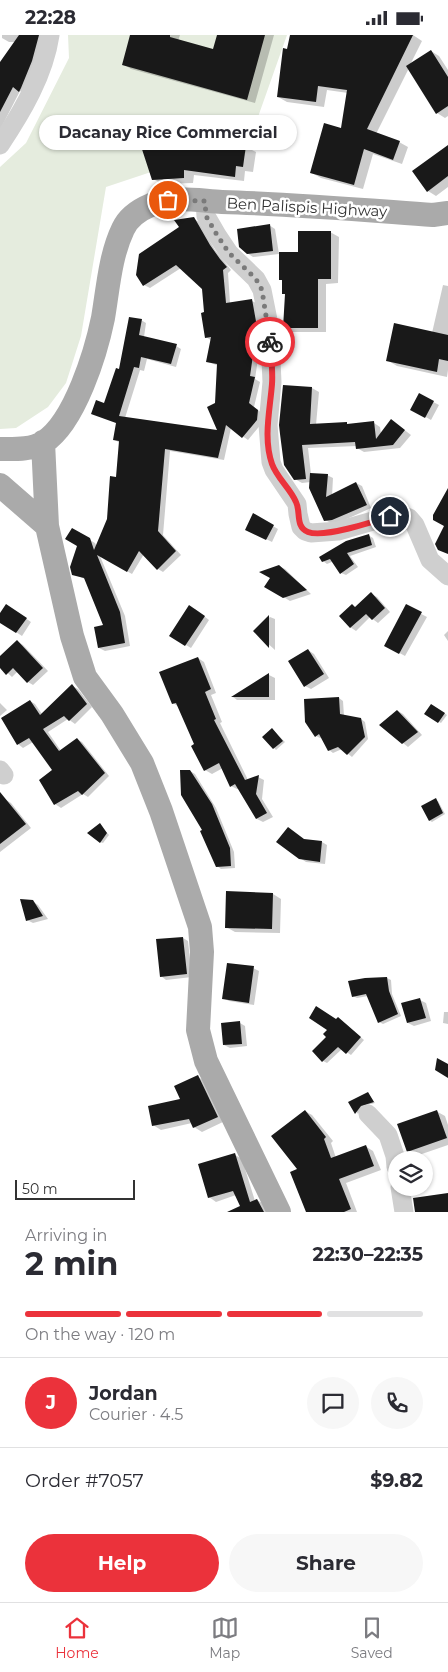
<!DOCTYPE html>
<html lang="en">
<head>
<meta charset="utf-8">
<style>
  :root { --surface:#fff; --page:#f7f7f7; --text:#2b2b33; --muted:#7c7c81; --line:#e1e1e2; --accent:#eb323b }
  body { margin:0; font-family:Montserrat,sans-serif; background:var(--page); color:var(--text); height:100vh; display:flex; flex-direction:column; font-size:19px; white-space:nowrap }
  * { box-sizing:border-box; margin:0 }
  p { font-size:16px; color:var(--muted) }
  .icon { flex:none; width:28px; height:28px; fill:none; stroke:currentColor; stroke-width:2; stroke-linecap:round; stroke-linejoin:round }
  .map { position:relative; height:1177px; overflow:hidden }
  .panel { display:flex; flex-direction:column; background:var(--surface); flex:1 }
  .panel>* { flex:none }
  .controls { position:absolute; left:388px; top:1116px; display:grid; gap:10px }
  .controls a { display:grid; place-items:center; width:45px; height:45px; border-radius:50%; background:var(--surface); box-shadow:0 1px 4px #0004; font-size:25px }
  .scale { position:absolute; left:15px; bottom:12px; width:120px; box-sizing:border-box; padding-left:5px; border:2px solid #323232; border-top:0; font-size:14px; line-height:18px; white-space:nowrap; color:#323232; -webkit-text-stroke:4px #fff; paint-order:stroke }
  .pin { position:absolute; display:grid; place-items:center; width:42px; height:42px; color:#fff; margin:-21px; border:2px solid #fff; border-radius:50%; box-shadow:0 1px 5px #0007 }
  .courier { position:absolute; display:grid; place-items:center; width:50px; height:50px; margin:-25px; border:4px solid #eb323b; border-radius:50%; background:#fff; color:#222; box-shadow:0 1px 6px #0007 }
  .bubble { position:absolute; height:35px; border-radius:18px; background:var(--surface); box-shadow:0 1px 4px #0004; font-size:16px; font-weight:700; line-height:35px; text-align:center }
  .overview em { font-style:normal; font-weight:700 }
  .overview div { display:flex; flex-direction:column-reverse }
  .overview { display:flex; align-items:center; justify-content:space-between; height:85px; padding:0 25px }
  h1 { font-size:32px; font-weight:700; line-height:38px }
  .bar { display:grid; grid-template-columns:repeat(4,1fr); gap:8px 5px; align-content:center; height:60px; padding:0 25px }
  .bar i { height:6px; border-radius:4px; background:var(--line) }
  .bar .active { background:var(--accent) }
  .bar p { grid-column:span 4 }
  .line { display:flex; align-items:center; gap:12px; padding:0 25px; border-top:1px solid var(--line) }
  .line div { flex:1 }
  .round { display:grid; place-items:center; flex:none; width:52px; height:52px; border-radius:26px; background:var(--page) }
  .cta { display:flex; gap:10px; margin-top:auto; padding:10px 25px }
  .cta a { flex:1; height:58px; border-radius:30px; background:var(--accent); color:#fff; font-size:20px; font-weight:700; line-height:58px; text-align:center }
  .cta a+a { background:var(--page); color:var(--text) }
  .status { display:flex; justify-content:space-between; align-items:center; height:35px; padding:0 25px; background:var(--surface); direction:ltr }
  .status svg { height:14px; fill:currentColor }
  .tabs { display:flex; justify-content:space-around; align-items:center; height:70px; border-top:1px solid var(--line); background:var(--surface); font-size:14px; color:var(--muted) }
  .tabs a { display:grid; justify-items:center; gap:2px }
  .tabs .active { color:var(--accent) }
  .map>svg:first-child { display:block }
  .green { fill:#e5ecde }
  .shadow { fill:#0003 }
  .building { fill:#191919 }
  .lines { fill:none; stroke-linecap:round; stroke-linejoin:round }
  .minor { stroke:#cfcfcf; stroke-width:19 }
  .major { stroke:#aaa; stroke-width:24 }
  .done { stroke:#7a7a7a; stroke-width:5; stroke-dasharray:0 9 }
  .route { stroke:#eb323b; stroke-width:6 }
  .labels { text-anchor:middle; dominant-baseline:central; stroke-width:5; stroke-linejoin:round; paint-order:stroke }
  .street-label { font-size:15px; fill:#323232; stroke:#fff }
</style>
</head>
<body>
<div class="status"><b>22:28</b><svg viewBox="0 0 49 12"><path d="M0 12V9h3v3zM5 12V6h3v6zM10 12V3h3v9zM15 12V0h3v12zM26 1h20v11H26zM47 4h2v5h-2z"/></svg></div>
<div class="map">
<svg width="448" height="1177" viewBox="0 0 448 1177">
  <rect width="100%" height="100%" fill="#fff"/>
  <path class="green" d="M68 0H287L241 130 190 124 106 152 81 301 66 348 48 372 16 393 0 394V132L26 108 69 23Z"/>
  <path class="shadow" d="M2 0H46L26 60 20 56 1 93 0 104V29L15 7H9L2 3Z
    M131 0H180L178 6 214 16 218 0H274L255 68 131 34 123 29Z
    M292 0H413L422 6 410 30 431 16 439 21 448 35V81L445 83 437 78 409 33 376 99 399 107 408 112 402 129 373 119 363 154 321 143 312 138 342 95 348 58 327 55 324 72 287 67 278 62Z
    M184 106 190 109 246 112 256 117 253 137 245 136 244 146 194 140 193 148 163 149 153 144Z
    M448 111V152L436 161 428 156Z
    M194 184 199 187 215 215 231 235 228 238 230 268 252 266 258 269 262 296 255 344 260 347 254 372 263 379 262 388 248 405 231 393 224 425 170 416 163 500 181 520 163 537 158 534 144 519 132 539 100 521 125 581 130 611 105 616 99 613 104 591 85 544 73 539 78 511 72 494 95 508 97 512 108 484 117 443 120 408 115 405 117 388 105 370 141 285 146 288 144 302 176 311 181 314 176 332 147 324 144 336 140 335 125 383 219 397 216 369 219 331 208 327 212 306 206 302 203 253 181 233 150 253 144 250Z
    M269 190 275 194 279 219 253 222 247 218Z
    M330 197 339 202 338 248 326 249V297H292L284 292 286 260 283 258V246L280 244 300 219Z
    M443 250 448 251V335L447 342 397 331 387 325 432 298Z
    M284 352 312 353 319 357 316 390 346 388 349 390 374 388 380 392 381 399 398 390 411 400 400 413 364 417 357 413V411L308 413 311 439 327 440 333 443 332 461 356 448 362 451 371 473 338 488H331L325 485 311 447 302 448 295 444Z
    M420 360 439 370 431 385 412 374Z
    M254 480 278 494 272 507 252 497Z
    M368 500 373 503 376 512 350 521 358 532 346 540 341 538 334 526 327 529 323 526Z
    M279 531 285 534 311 559 290 566 266 551Z
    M371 559 377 562 390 577 378 588 370 582 356 596 350 592 356 573Z
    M406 571 427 582 405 621 385 610Z
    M12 574 31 587 22 601 1 587 0 588V581Z
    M195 574 209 585 191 613 171 601Z
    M270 582 275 584V615L254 596Z
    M448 596V606L444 600Z
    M17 606 23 610 48 636 33 650 28 647 18 636 12 642 0 631V622Z
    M308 615 314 619 329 643 311 654 305 651Z
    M198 623 204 627 216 658 211 660 222 687 220 688 248 745 258 742 264 745 262 764 273 782 263 787 257 784 239 754H237L231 751 223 733 212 739 205 735 179 672 173 668Z
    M269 640 275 643V665H237L233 662Z
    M72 651 78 654 92 672 75 689 68 684 48 697 61 716 77 704 82 707 109 741 88 762 83 759 61 773 55 769 41 745 54 736 33 707 23 713 18 709 3 684 30 666 35 669 42 679Z
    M339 663 343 666 344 681 361 684 365 687 368 704 352 722 342 714 333 718 329 715 322 702 320 703 316 701Z
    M0 668 7 675 0 681Z
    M432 670 447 680 441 688 426 679Z
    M398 676 403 679 422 700 408 712 403 708Z
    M274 696 285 707 276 715 264 702Z
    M190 736 195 739 216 773 234 817 235 833 221 834 217 831 204 796Z
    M0 761 11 768 31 793 0 817Z
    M435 765 438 766 445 779 432 787 429 785Z
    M100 790 109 800 103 808 100 807Z
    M305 805 322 807 327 810 325 829 306 827 300 823Z
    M273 859 281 864 280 898 235 897 226 892Z
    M32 866 38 870 48 884 33 888 27 885Z
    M183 903 188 906 192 942 166 945 161 941Z
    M253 933 259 936 254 970 229 966 223 963Z
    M387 943 391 945 392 959 401 981 383 989 379 987 368 961 357 963 353 961Z
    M420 965 426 968 431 986 414 991 408 988Z
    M444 977H448V989L443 988Z
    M337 986 345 989 364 1005 351 1020 342 1014 327 1028 323 1026 328 1002Z
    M240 988 245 991 247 1011 230 1013 224 1010Z
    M198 1042 205 1046 225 1086 202 1097 194 1092 192 1088 161 1095 153 1090 181 1065Z
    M368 1058 375 1068 363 1071 358 1079 350 1067Z
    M305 1076 312 1080 333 1106 331 1108 336 1123 365 1111 373 1116 381 1135 346 1148 357 1177H307L299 1135Z
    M436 1076 445 1081 448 1090V1110L416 1121 408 1116Z
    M235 1120 242 1124 255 1166 257 1165 264 1169 268 1177H244L236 1160 216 1167 209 1162Z"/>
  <path class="building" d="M19 0H39L32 26 21 53 19 57 13 52 0 77V27Z
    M130 0H170V2L213 14 217 0H265L247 65 122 30Z
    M290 0H413L367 94 400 106 393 125 364 114 354 150 310 138 324 88 341 93 347 55 318 51 316 67 277 62 283 13 287 14Z
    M431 15 448 42V71L436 79 406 31Z
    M138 102 185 105V107L246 110 243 132 236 131 235 142 184 135V143L152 145Z
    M448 110V141L427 157 412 136Z
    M194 182 210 210 220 224 227 232 223 235 226 268 252 264 257 292 250 341 255 342 249 368 258 375 257 385 242 403 226 390 218 423 165 414 158 496 176 516 157 535 139 516 127 537 97 520 120 577 125 608 98 613 94 592 103 590 84 543 72 540 70 532 77 511 65 504 72 493 90 503 94 515 107 484 110 441 116 442 119 406 113 405 116 388 91 379 96 365 104 368 116 333 119 334 129 282 142 284 139 300 177 309 171 329 141 322 139 333 134 332 119 381 217 395 207 372 215 368 217 329 206 327 211 302 205 303 201 278 204 277 202 254 176 230 143 251 136 240 139 219 179 192 174 185Z
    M270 189 273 216 247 219 239 212 237 194Z
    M298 196H331V244H318V293H283L285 259H282V245H279V217H298Z
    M394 288 448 300V326L439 324 437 337 386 326Z
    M283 350 312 352 310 389 347 387V389L374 386 376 404 391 384 405 395 393 410 356 414 355 407 302 410 306 444 294 445 284 430 280 399 279 390Z
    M419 358 434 366 425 383 410 375Z
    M310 438 328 439 326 462 356 447 367 470 332 485 324 486 309 453Z
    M448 453V519L438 515 435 509 444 491 433 485V480Z
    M253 478 274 490 266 505 245 495Z
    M369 499 372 510 347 518 354 529 340 539 330 524 322 527 319 522 346 506Z
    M279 530 307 555 283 563 264 552 270 543 259 537Z
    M371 557 385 573 372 585 366 579 350 593 339 581 352 569 355 572Z
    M6 569 27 583 16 598 0 588V578Z
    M406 569 422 577 399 619 384 611Z
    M189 570 205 581 185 611 169 601Z
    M269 580V613L253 596Z
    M17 605 43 633 27 648 13 633 6 640 0 633V621Z
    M308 614 324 639 304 652 288 626Z
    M198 622 211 654 205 657 216 684 214 685 245 745 259 740 256 759 267 778 256 784 235 749 230 752 219 728 204 736 191 711 194 709 176 668 172 669 159 637Z
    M269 638V662H231Z
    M72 649 87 669 69 686 64 681 43 694 59 716 77 703 105 738 82 760 78 756 54 770 39 745 52 735 29 703 17 710 1 683 30 665 40 680Z
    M339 662 340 679 361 683 365 702 347 720 338 712 328 716 319 699 315 702 305 687 304 664Z
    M431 669 445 678 438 688 424 679Z
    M397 675 418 697 402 709 379 690Z
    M272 693 283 706 273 714 262 702Z
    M180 735H190L212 769 230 813 231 831 216 832 200 796 202 795 181 760Z
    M0 757 26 789 0 809Z
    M436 763 443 778 429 786 421 771Z
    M100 788 107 798 100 808 87 798Z
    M288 792 304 804 322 806 320 827 299 824 276 807Z
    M226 856 273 858 272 894 225 893Z
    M20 864 33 865 43 881 26 886Z
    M183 902 187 939 160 942 156 904Z
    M227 928 254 931 249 968 222 964Z
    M387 942 389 956 398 979 378 988 366 959 352 962 348 946 365 943Z
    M420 963 426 983 407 988 401 968Z
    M316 971 336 984 338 982 361 1002 346 1019 338 1012 322 1027 312 1016 326 1002 323 999 327 995 309 983Z
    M240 986 242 1009 223 1010 221 988Z
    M437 1023 448 1029V1043L435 1035Z
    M198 1040 218 1082 193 1093 189 1084 152 1091 148 1071 180 1064 174 1051Z
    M368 1057 374 1067 361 1071 355 1079 348 1067Z
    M305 1075 326 1102 324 1104 331 1123 366 1110 374 1131 339 1144 351 1174 344 1177H306L290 1137 297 1134 271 1101Z
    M437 1075 447 1103 407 1117 397 1089Z
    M235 1118 250 1167 257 1164 264 1177H227L240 1171 233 1156 208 1163 198 1129Z
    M448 1158V1177H415L413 1163Z"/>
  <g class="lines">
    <path class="minor" d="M0 110C22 77 44 40 50 0
      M205 166 206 181 217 200 229 218 256 244 262 255 270 295 271 325 272 347 268 390 271 427 274 435 297 469 298 479 301 492 305 496 311 498 338 496 390 481 402 480 409 483 415 490 430 525 448 541
      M0 735 4 740
      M368 1079 388 1100 395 1121 396 1132
      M400 1152 404 1177"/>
    <path class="major" d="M43 407 47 491 72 601 85 642 112 679 142 728 161 776 200 892 202 917 198 995 206 1026 279 1177
      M0 414C14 414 32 415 44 407 75 387 96 317 103 283 108 254 110 221 123 194 128 183 139 175 151 170 171 160 200 166 222 167 292 169 363 175 433 180L448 178
      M0 450 47 491"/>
  </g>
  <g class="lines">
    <path class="done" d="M168 165 205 166 206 181 217 200 229 218 256 244 262 255 270 307"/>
    <path class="route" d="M270 307C271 321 273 335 272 349 270 375 263 403 272 429 277 443 290 453 296 467 301 477 295 492 308 497 324 503 373 487 390 481"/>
  </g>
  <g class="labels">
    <g class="street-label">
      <text transform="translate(307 172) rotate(3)">Ben Palispis Highway</text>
    </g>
  </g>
</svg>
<div class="controls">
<a><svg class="icon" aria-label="layers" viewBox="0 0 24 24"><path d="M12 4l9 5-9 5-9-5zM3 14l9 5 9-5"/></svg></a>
</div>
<div class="scale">50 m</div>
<div class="pin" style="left:168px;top:165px;background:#ea580c"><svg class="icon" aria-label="bag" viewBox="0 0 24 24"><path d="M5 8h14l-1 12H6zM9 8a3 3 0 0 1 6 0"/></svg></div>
<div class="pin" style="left:390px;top:481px;background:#1f2937"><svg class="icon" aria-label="home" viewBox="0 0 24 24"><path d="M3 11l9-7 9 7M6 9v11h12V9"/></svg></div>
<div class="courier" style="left:270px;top:307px"><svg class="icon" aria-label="bike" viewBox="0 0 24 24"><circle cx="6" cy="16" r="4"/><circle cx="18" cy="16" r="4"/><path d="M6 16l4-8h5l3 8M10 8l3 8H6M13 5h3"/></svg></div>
<div class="bubble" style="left:39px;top:80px;width:258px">Dacanay Rice Commercial</div>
</div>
<section class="panel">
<div class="overview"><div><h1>2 min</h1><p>Arriving in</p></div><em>22:30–22:35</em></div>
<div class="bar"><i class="active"></i><i class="active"></i><i class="active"></i><i></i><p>On the way · 120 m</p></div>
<div class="line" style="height:90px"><b class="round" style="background:var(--accent);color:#fff">J</b><div><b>Jordan</b><p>Courier · 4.5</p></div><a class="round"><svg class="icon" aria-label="chat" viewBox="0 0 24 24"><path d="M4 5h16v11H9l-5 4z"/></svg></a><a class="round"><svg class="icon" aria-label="phone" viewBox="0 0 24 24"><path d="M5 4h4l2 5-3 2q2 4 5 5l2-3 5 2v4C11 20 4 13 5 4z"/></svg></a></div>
<div class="line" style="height:65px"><div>Order #7057</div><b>$9.82</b></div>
<div class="cta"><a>Help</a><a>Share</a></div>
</section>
<nav class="tabs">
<a class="active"><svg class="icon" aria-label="home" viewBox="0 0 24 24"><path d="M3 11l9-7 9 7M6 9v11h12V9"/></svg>Home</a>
<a><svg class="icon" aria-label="map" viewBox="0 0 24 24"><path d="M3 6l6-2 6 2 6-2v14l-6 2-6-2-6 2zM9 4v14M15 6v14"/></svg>Map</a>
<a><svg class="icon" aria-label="saved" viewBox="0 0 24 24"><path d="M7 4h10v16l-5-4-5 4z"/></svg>Saved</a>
</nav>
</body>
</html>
